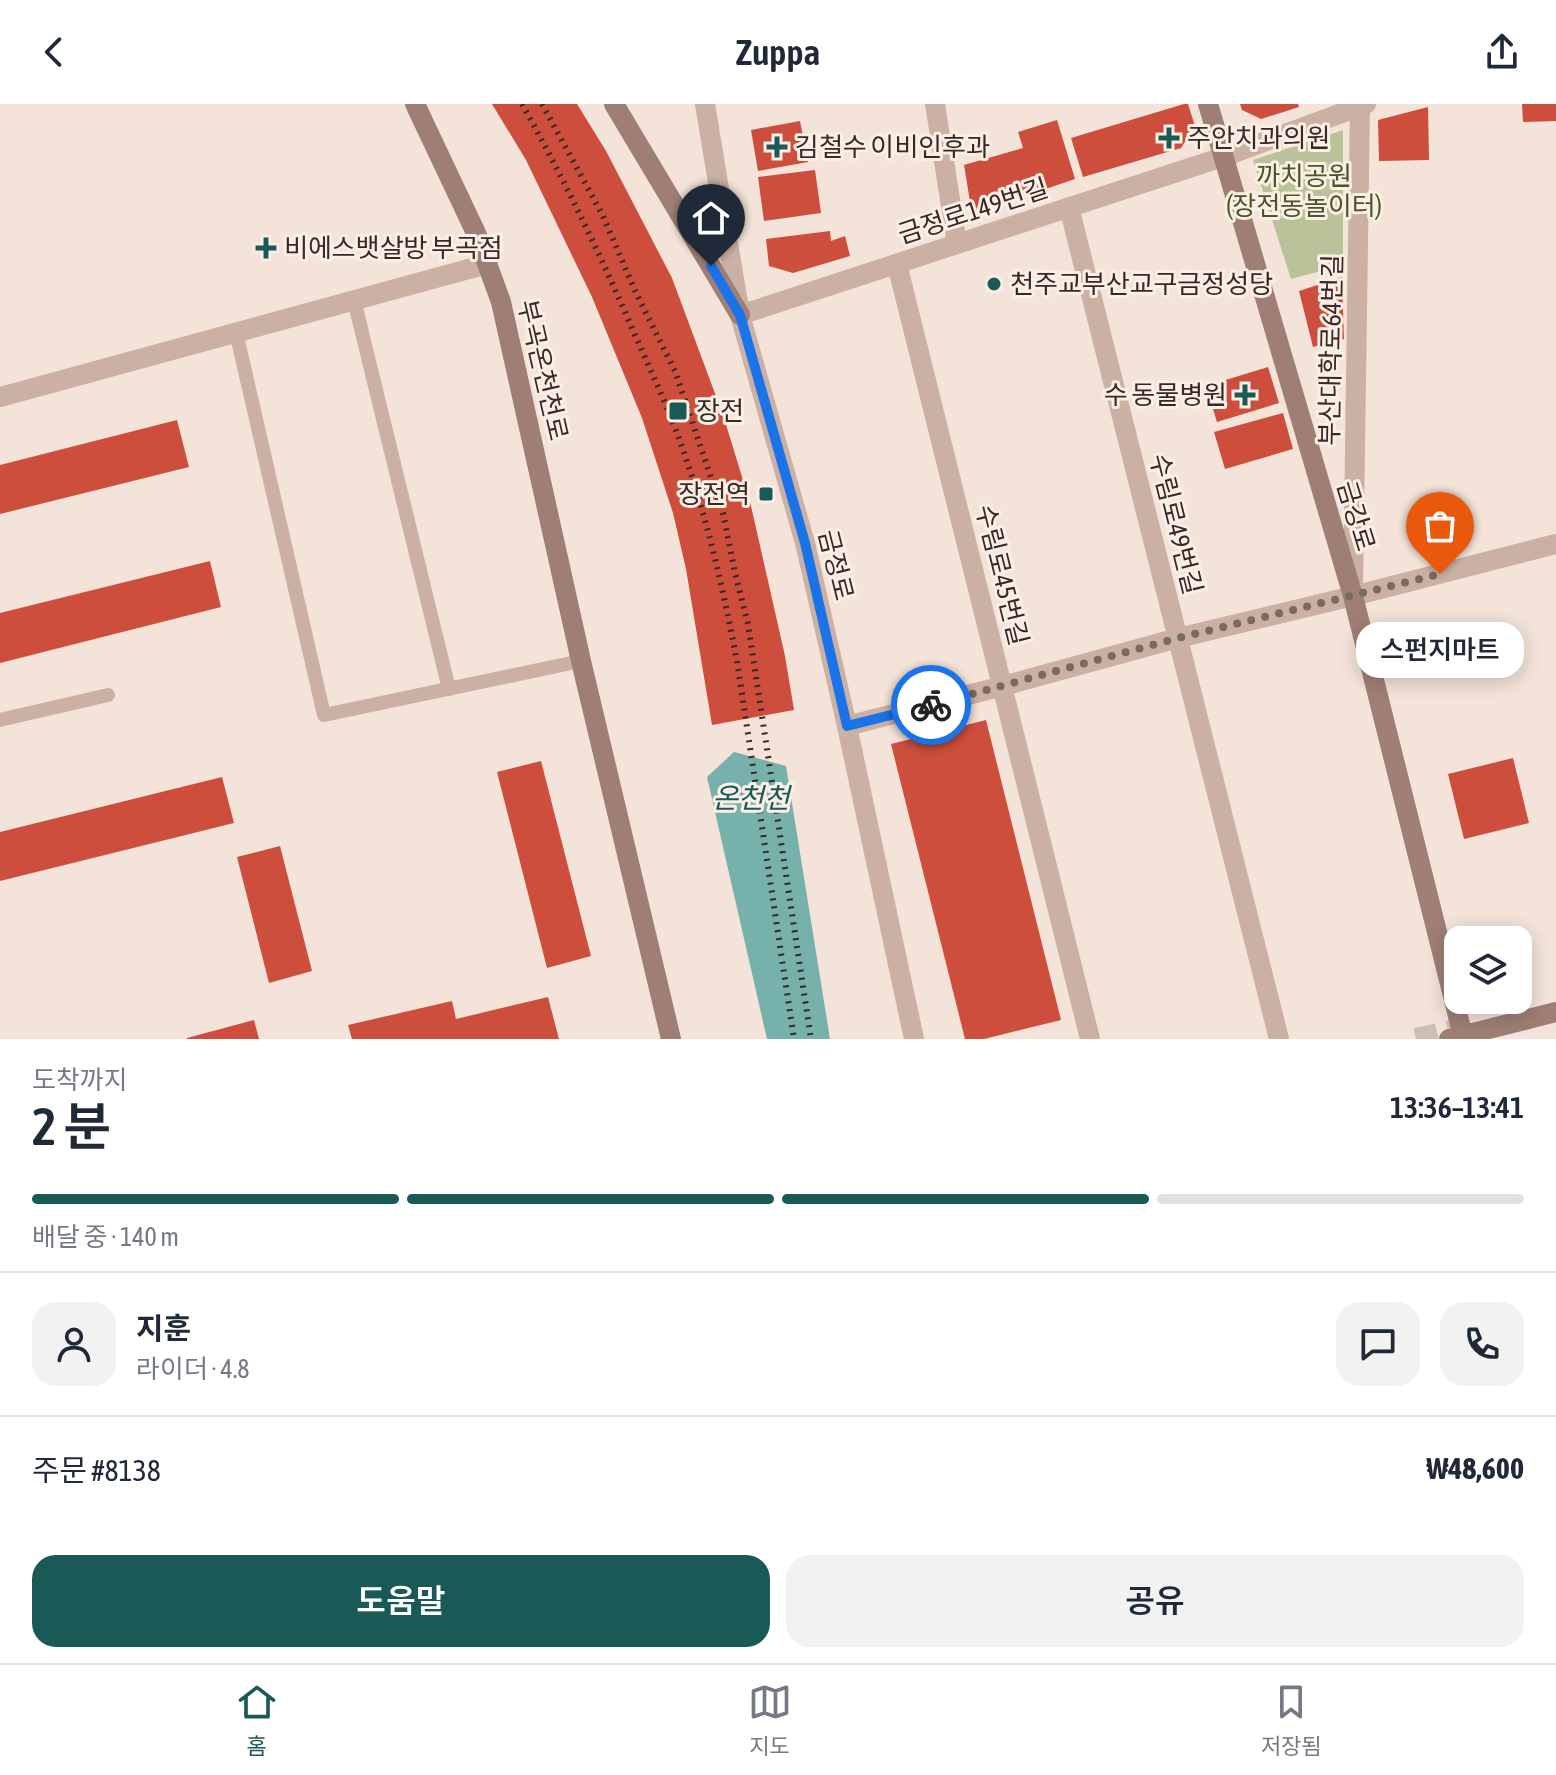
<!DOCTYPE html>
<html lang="ko">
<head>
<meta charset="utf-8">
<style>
  :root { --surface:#fff; --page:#f2f2f3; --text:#1f2937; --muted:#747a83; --line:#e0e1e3; --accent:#195956 }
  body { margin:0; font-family:"Asap Condensed","Noto Sans KR",sans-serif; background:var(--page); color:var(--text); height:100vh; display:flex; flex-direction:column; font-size:30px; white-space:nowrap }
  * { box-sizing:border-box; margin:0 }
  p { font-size:26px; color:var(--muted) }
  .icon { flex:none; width:44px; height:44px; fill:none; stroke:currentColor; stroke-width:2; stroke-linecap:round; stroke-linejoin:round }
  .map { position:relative; height:935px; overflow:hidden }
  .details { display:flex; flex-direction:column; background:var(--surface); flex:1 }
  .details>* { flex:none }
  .controls { position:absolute; left:1444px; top:822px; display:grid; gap:16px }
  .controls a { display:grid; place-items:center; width:88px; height:88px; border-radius:16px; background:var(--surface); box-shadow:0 4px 20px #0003; font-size:40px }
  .pin { position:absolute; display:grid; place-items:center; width:68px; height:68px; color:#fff; margin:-82px -34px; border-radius:50% 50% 50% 0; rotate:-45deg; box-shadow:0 0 8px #0007 }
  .pin .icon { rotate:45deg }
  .courier { position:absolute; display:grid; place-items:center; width:80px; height:80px; margin:-40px; border:6px solid #1a73e8; border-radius:50%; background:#fff; color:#222; box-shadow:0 2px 10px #0007 }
  .bubble { position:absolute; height:56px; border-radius:24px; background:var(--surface); box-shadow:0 4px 20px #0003; font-size:26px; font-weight:600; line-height:56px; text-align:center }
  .summary em { font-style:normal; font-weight:600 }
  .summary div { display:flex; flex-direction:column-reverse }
  .summary { display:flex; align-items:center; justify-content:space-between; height:136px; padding:0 32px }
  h1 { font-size:52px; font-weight:600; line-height:60px }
  .bar { display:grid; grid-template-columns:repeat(4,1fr); gap:12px 8px; align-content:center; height:96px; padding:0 32px }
  .bar i { height:10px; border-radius:6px; background:var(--line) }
  .bar .current { background:var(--accent) }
  .bar p { grid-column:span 4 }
  .line { display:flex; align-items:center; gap:20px; padding:0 32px; border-top:2px solid var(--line) }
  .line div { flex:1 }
  .round { display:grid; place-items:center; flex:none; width:84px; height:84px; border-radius:24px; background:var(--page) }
  .button { display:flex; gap:16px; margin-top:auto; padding:16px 32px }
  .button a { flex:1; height:92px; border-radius:24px; background:var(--accent); color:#fff; font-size:32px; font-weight:600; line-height:92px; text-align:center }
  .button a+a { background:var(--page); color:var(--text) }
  header { display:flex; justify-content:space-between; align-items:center; height:104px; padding:0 32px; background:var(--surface); font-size:36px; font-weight:600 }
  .tabs { display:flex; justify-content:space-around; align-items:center; height:112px; border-top:2px solid var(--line); background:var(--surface); font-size:22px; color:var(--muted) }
  .tabs a { display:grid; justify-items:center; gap:4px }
  .tabs .current { color:var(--accent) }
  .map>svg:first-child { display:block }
  .green { fill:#b9c298 }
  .water { fill:#76b1ac }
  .building { fill:#cd4e3c }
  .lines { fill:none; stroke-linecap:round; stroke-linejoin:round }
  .trunk-tunnel { stroke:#cdbeb4; stroke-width:22; stroke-dasharray:22 11; stroke-linecap:butt }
  .service { stroke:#cbb1a4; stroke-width:14 }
  .minor { stroke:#cbb1a4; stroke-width:20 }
  .tertiary { stroke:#cbb1a4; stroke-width:20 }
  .secondary { stroke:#9f7f75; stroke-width:20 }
  .rail { stroke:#362926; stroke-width:6; stroke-dasharray:2 6; stroke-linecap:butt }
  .done { stroke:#786a64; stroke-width:8; stroke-dasharray:0 14.4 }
  .route { stroke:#1a73e8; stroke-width:10 }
  .poi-dot { fill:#195956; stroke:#faeee5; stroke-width:3 }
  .labels { text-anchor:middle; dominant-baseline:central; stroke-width:6; stroke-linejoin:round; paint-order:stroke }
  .poi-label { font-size:26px; fill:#362926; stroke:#faeee5; text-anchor:start }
  .park-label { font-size:26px; fill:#4a5528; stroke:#faeee5 }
  .street-label { font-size:26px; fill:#362926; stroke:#faeee5 }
  .water-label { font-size:28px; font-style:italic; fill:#195956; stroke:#faeee5 }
</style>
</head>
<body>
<header><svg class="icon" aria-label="back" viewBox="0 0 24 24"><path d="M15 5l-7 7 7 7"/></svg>Zuppa<svg class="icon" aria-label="share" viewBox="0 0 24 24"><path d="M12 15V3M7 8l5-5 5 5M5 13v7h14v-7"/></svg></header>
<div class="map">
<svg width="1556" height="935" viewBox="0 0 1556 935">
  <rect width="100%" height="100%" fill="#f3e3d8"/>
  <path class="green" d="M1343 26V161L1291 175 1253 56Z"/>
  <path class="water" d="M734 648 786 662 830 935H767L707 673Z"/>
  <path class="building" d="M492 0H577L606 47 672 174 723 311 751 402 785 552 794 606 712 621 686 465 673 409 642 314 592 193 526 56Z
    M1184 0H1188L1195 22 1181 44 1083 73 1071 34Z
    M1240 0H1298L1299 3 1261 15 1242 6Z
    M1522 0H1556V17L1523 18Z
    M1428 3 1429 56 1379 57 1378 16Z
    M1057 16 1075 75 972 110 964 61 1023 44 1018 28Z
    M800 17 808 58 758 67 751 26Z
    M815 66 821 109 764 117 758 73Z
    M830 127 831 137 845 132 850 152 793 169 769 162 766 135Z
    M1342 173 1344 235 1313 243 1299 187Z
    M1268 263 1279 299 1217 318 1206 282Z
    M1283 309 1293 345 1225 365 1214 328Z
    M177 316 189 363 0 410V361Z
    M210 457 221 503 0 559V509Z
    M986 616 1061 916 984 935H965L891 640Z
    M1513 654 1529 719 1464 735 1448 670Z
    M541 657 591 852 547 864 497 668Z
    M222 673 234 719 0 777V728Z
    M280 742 312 867 269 879 237 753Z
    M548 893 559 935H352L348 921 452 897 456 915Z
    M254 916 259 935H187V934Z"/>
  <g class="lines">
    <path class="trunk-tunnel" d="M1416 935 1469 923"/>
    <path class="service" d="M354 196 449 585
      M236 228 324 611 581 557
      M0 616 108 591"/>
    <path class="minor" d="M935 0 957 140
      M1069 103 1279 935
      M897 160 1090 935
      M740 211 1223 53 1366 0
      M0 293 487 160
      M1353 484 1360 0
      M847 622 1003 582 1178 534 1353 492 1556 440"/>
    <path class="tertiary" d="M705 0 740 211 805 439 847 622 914 935"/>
    <path class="secondary" d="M415 0 476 129 501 198 581 557 671 935
      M614 0 740 211
      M1208 0 1353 492 1463 932
      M1449 935 1556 908"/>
    <path class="rail" d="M522 0C564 75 601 152 635 231 654 274 674 316 688 361 710 425 724 491 737 557L794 935
      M542 0 603 112 636 189 675 267 723 409 735 469 748 520 811 935"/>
  </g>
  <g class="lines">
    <path class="done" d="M931 601 1178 534 1440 470"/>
    <path class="route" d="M711 162 740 211 805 439 847 622 931 601"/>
  </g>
  <g class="poi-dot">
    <path d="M1165 22h8v8h8v8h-8v8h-8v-8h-8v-8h8z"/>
    <path d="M773 31h8v8h8v8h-8v8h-8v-8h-8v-8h8z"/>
    <path d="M262 132h8v8h8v8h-8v8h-8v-8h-8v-8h8z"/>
    <circle cx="994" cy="180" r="8"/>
    <path d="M1241 279h8v8h8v8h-8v8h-8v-8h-8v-8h8z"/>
    <rect x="668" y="297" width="20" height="20" rx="4"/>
    <rect x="758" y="382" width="16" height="16" rx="4"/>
  </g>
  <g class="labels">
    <g class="poi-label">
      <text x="1187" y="34">주안치과의원</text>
      <text x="795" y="43">김철수 이비인후과</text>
      <text x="284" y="144">비에스뱃살방 부곡점</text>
      <text x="1010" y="180">천주교부산교구금정성당</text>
      <text x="1227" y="291" text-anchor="end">수 동물병원</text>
      <text x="696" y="307">장전</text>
      <text x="750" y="390" text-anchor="end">장전역</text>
    </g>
    <g class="park-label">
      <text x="1304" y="72">까치공원<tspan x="1304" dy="30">(장전동놀이터)</tspan></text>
    </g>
    <g class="street-label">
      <text transform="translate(973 107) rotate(-18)">금정로149번길</text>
      <text transform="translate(1331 246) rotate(-89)">부산대학로64번길</text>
      <text transform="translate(543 266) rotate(77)">부곡온천천로</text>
      <text transform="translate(1356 412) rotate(73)">금강로</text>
      <text transform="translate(1176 420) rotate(76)">수림로49번길</text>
      <text transform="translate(836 461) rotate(76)">금정로</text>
      <text transform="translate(1002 471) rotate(76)">수림로45번길</text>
    </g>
    <g class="water-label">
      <text x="751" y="694">온천천</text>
    </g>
  </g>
</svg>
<div class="controls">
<a><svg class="icon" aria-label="layers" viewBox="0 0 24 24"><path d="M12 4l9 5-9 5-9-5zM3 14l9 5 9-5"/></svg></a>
</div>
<div class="pin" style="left:1440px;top:470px;background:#ea580c"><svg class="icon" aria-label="bag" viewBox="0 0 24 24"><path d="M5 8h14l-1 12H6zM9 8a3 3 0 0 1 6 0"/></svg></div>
<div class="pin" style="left:711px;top:162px;background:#1f2937"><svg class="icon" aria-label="home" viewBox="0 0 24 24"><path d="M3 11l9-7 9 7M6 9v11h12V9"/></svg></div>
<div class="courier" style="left:931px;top:601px"><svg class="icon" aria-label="bike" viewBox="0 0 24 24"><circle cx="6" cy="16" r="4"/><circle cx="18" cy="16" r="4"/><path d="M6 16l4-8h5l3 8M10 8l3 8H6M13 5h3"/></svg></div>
<div class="bubble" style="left:1356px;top:518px;width:168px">스펀지마트</div>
</div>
<section class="details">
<div class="summary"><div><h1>2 분</h1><p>도착까지</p></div><em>13:36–13:41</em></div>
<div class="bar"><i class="current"></i><i class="current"></i><i class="current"></i><i></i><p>배달 중 · 140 m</p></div>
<div class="line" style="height:144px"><a class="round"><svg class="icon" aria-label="person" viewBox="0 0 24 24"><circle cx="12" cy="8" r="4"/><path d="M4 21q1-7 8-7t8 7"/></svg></a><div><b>지훈</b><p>라이더 · 4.8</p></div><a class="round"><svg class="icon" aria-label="chat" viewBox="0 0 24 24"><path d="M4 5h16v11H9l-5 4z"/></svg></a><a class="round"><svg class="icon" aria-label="phone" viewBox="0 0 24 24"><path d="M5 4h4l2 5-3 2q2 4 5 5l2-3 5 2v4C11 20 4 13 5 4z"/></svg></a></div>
<div class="line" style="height:104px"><div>주문 #8138</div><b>₩48,600</b></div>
<div class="button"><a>도움말</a><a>공유</a></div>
</section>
<nav class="tabs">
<a class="current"><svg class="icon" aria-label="home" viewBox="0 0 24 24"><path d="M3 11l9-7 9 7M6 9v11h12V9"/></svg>홈</a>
<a><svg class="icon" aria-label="map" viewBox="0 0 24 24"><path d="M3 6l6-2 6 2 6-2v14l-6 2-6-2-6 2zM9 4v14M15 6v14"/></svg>지도</a>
<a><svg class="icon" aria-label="saved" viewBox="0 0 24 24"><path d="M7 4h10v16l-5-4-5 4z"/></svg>저장됨</a>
</nav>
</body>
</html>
